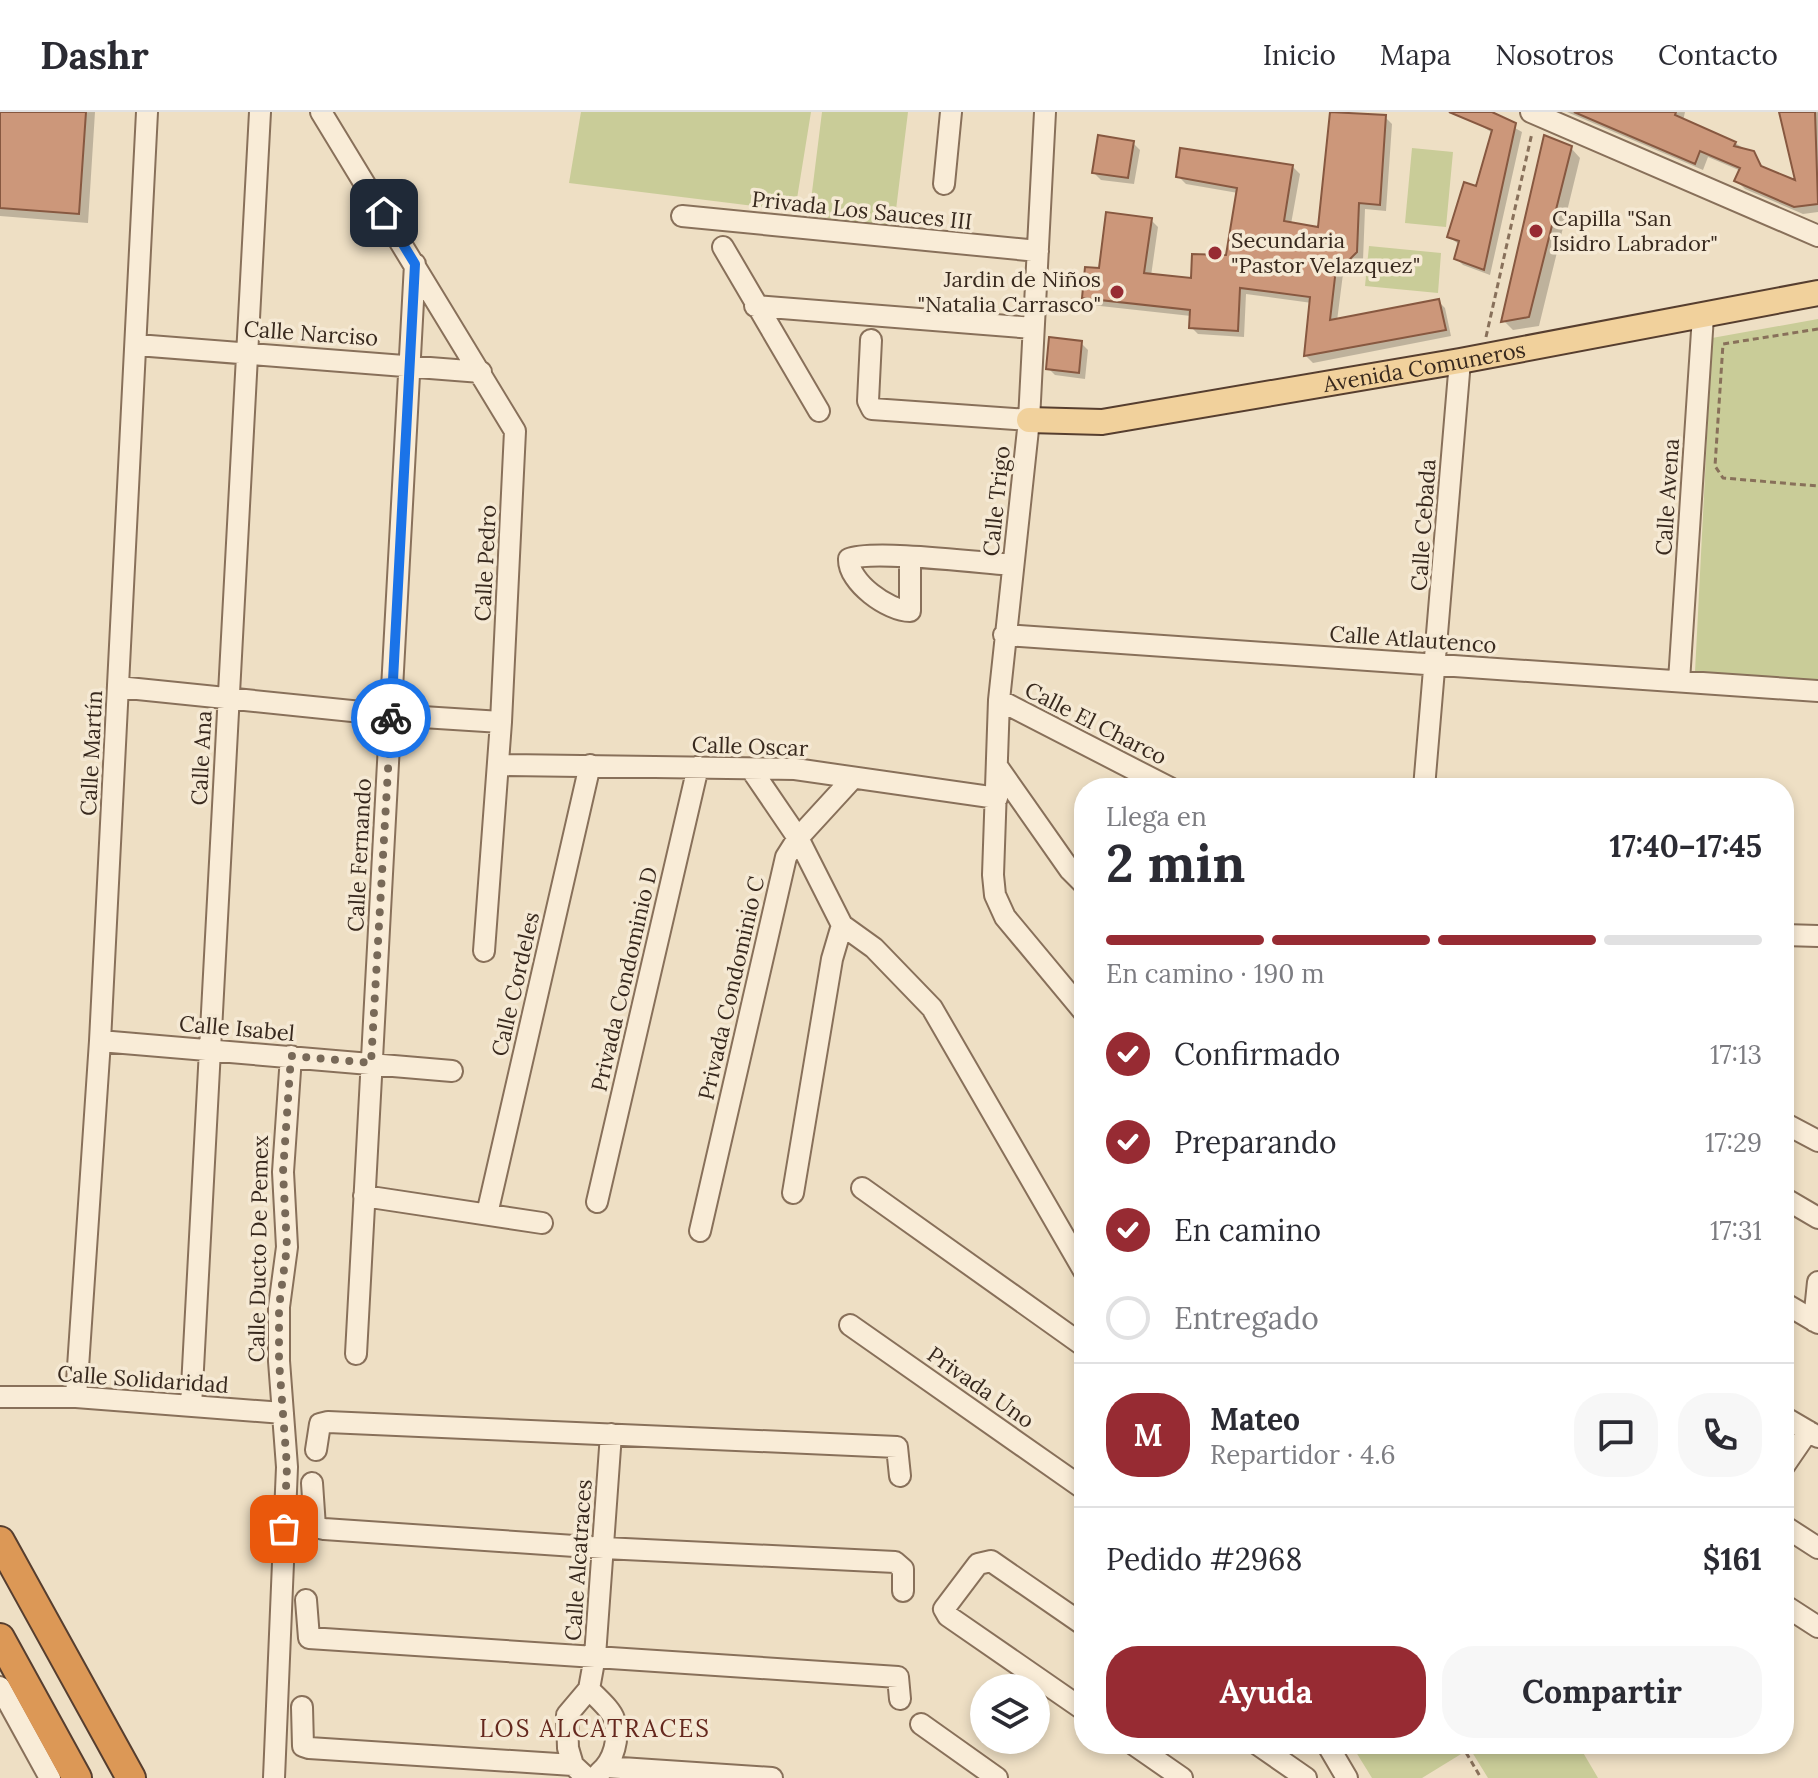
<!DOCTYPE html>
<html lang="es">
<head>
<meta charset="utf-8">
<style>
  :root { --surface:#fff; --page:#f7f7f7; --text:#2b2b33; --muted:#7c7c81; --line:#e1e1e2; --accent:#972b33 }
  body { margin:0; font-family:Lora,serif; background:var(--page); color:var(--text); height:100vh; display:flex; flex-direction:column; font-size:30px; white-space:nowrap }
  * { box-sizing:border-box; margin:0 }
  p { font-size:26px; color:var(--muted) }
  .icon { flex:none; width:44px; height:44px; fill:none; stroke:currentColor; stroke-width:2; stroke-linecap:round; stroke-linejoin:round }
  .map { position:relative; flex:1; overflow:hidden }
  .sheet { position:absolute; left:1074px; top:666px; width:720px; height:976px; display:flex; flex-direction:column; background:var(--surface); border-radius:32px; box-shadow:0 4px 12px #0003 }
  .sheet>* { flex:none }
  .fabs { position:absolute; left:970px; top:1562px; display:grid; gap:16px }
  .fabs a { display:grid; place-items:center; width:80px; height:80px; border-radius:50%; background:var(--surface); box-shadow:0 4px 12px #0003; font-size:40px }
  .pin { position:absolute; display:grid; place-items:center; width:68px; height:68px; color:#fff; margin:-34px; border-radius:16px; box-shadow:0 4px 12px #0006 }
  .courier { position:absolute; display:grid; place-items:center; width:80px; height:80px; margin:-40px; border:6px solid #1a73e8; border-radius:50%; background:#fff; color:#222; box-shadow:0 2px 10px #0007 }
  .head em { font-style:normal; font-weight:800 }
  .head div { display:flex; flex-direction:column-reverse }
  .head { display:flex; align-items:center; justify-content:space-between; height:136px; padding:0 32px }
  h1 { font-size:52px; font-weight:800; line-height:60px }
  .bar { display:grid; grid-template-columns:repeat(4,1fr); gap:12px 8px; align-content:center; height:96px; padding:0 32px }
  .bar i { height:10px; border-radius:6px; background:var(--line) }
  .bar .current { background:var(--accent) }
  .bar p { grid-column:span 4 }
  .line { display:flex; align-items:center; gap:20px; padding:0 32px; border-top:2px solid var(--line) }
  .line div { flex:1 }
  .round { display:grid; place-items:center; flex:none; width:84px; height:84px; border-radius:32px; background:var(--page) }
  ol { padding:0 32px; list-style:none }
  li { display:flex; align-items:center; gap:24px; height:88px }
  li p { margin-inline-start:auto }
  li .icon { padding:8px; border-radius:50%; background:var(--accent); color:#fff; stroke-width:4 }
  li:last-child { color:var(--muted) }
  li i { width:44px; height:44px; border:4px solid var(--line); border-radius:50% }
  .action { display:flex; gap:16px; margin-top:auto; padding:16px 32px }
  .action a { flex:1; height:92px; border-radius:32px; background:var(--accent); color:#fff; font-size:32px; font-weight:800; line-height:92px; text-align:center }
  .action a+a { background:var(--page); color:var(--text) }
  header { display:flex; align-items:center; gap:48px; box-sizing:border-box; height:112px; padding:0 40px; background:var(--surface); border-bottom:2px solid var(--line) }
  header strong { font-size:38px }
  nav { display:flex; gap:44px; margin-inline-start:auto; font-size:28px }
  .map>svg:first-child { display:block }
  .green { fill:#c9cc98 }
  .shadow { fill:#0003 }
  .building { fill:#cc977a; stroke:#875840; stroke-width:2 }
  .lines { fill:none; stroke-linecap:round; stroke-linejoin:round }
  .minor-casing { stroke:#88705a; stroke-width:24 }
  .major-casing { stroke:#563e2f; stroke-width:28 }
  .highway-casing { stroke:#563e2f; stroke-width:32 }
  .path { stroke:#88705a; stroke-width:3; stroke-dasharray:6 4; stroke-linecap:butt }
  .minor { stroke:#f9ecd7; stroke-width:20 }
  .major { stroke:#f1d19c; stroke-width:24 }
  .highway { stroke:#dc9856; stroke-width:28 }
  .done { stroke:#786958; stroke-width:8; stroke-dasharray:0 14.4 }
  .route { stroke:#1a73e8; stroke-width:10 }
  .poi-dot { fill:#972b33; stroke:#f5e9d4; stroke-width:3 }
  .labels { text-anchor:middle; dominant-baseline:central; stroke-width:7; stroke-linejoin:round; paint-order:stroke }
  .street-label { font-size:22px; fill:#38291e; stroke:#f5e9d4 }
  .poi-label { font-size:22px; fill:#38291e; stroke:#f5e9d4; text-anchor:start }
  .neighbourhood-label { font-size:24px; letter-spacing:2px; fill:#65281e; stroke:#f5e9d4 }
</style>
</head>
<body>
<header>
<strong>Dashr</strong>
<nav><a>Inicio</a><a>Mapa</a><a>Nosotros</a><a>Contacto</a></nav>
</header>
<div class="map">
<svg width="1818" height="1666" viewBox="0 0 1818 1666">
  <rect width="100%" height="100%" fill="#eedfc4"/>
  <path class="green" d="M581 0H811L795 99 569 71Z
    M822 0H908L894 114 809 104Z
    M1412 36 1453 40 1446 115 1405 111Z
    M1369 134 1441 141 1438 181 1365 174Z
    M1818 207V569L1695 560 1712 226Z
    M1351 1632H1462L1466 1639 1422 1666H1372Z
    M1467 1632H1578L1598 1666H1488Z"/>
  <path class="shadow" d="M0 0H95L88 111 0 104Z
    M1332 0 1385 5 1392 12 1386 99 1365 97 1363 148 1355 155 1344 154 1337 209 1438 189 1445 196 1451 224 1313 251 1306 244 1312 191 1246 182 1244 225 1198 222 1191 215V204L1091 193 1084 186 1100 158 1151 108 1158 115 1151 164 1193 168 1228 145 1238 81 1186 72 1179 65 1293 55 1300 62 1291 112 1320 117Z
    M1473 0H1487L1522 20 1490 163 1463 153 1456 146 1460 133 1449 125 1477 77 1493 21 1469 7Z
    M1567 0H1685L1683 9 1735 31 1755 43 1765 58 1797 72 1781 0H1818V100L1803 102 1745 77 1737 69 1741 59 1708 45 1703 58Z
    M1133 31 1140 38 1134 72 1101 68 1094 61Z
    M1571 36 1580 46 1539 214 1513 218 1504 209Z
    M1081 231 1088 238 1085 267 1055 263 1048 256Z"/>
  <path class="building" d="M0 0H86L79 102 0 96Z
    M1330 0 1386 3 1380 93 1359 91 1357 140 1348 149 1337 148 1330 208 1439 187 1446 218 1304 244 1310 185 1240 176 1238 219 1189 216 1190 198 1082 186 1085 155 1099 156 1106 100 1152 106 1144 161 1191 166 1192 142 1226 143 1237 76 1176 65 1180 36 1293 53 1284 109 1318 115Z
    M1449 0H1492L1516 11 1484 158 1454 147 1459 129 1447 125 1464 70 1476 74 1492 18Z
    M1574 0H1676L1675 3 1736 30 1734 34 1754 39 1761 54 1795 68 1779 0H1815L1818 92 1794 95 1734 69 1740 56 1700 39 1695 52Z
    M1098 23 1134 29 1128 66 1092 61Z
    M1544 23 1572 34 1529 205 1501 210Z
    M1049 225 1082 229 1079 261 1046 257Z"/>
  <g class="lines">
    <g class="minor-casing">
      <path id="minor" d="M321 0 515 319 501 610 484 839
        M1045 0 1029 308 999 588 993 763 995 783 1005 805 1084 900
        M1531 0 1818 124
        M944 72 951 0
        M682 104 1038 139
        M723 135 819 299
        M755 194 1033 216
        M871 228 868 289 872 297 1029 308
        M137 233 481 260
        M910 446V499C888 499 848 470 849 447 872 437 982 451 1013 453
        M1004 523 1818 579
        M1679 569 1703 204
        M118 575 391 603 501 610
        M999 588 1170 676
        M499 653 795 657 997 686
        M997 654 1070 758 1084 772
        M751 657 798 726 842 813 874 836 932 896 1084 1159
        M1424 676 1460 249
        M1784 823 1818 824
        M100 929 452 959
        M1784 1011 1818 1029
        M862 1076 1084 1234
        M793 1081 832 847 842 813
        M364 1084 542 1111
        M1784 1086 1818 1106
        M597 1090 698 655
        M487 1102 590 653
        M700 1119 786 745 798 726 853 666
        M1784 1191 1818 1211
        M1814 1209 1818 1170
        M850 1213 1084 1377
        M356 1242 415 152
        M0 1285H76L283 1301
        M76 1285 100 929 147 0
        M191 1294 260 0
        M1784 1305 1818 1325
        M316 1338 320 1312 328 1310 897 1335 900 1364
        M1784 1354 1808 1319
        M312 1371 315 1415 324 1417 604 1436 895 1450 903 1457V1479
        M1784 1414 1818 1436
        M306 1488 309 1526 898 1565 900 1587
        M1784 1493 1818 1515
        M1084 1513 991 1449 978 1452 944 1497 948 1504 1084 1598
        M0 1575 50 1666
        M589 1577C596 1585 611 1597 614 1607 620 1626 614 1649 599 1661
        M302 1595 303 1634 309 1636 573 1653
        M921 1612 997 1666
        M1133 1632 1182 1666
        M1257 1632 1306 1666
        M1327 1632 1347 1666
        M606 1655 772 1666
        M274 1666 287 1355 279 1249V1195L287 1135 283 1060 291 944
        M587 1666 573 1653 568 1636 567 1603 589 1577 595 1544 611 1322"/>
    </g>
    <g class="major-casing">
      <g id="major">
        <path id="s1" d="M1029 308 1102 310 1460 249 1818 181"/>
      </g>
    </g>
    <g class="highway-casing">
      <path id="highway" d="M0 1429 131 1666
        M0 1526 77 1666"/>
    </g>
    <path class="path" d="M1818 217 1723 232 1715 354 1723 366 1818 374
      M1486 225 1532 21
      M1082 919 1084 931
      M1461 1632 1481 1666"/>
    <use href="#minor" class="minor"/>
    <use href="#major" class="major"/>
    <use href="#highway" class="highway"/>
  </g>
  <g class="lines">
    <path class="done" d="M284 1417 287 1355 279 1249V1195L287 1135 283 1060 291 944 371 951 391 606"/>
    <path class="route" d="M384 101 415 152 391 606"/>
  </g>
  <g class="poi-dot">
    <circle cx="1536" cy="119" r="8"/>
    <circle cx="1215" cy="141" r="8"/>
    <circle cx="1117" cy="180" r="8"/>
  </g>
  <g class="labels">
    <g class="street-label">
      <text transform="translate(862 98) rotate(6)">Privada Los Sauces III</text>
      <text transform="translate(311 221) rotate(4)">Calle Narciso</text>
      <text stroke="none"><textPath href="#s1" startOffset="400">Avenida Comuneros</textPath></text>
      <text transform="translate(1667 385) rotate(-86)">Calle Avena</text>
      <text transform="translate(996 389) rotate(-84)">Calle Trigo</text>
      <text transform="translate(1423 413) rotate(-86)">Calle Cebada</text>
      <text transform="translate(485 451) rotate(-87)">Calle Pedro</text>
      <text transform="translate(1413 527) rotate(4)">Calle Atlautenco</text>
      <text transform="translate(1096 611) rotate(27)">Calle El Charco</text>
      <text transform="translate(750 634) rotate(2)">Calle Oscar</text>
      <text transform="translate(91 641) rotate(-87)">Calle Martín</text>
      <text transform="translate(201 646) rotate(-87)">Calle Ana</text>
      <text transform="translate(359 743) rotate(-87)">Calle Fernando</text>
      <text transform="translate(624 867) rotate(-77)">Privada Condominio D</text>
      <text transform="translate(515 872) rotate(-77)">Calle Cordeles</text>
      <text transform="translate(731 876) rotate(-77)">Privada Condominio C</text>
      <text transform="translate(237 916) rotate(5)">Calle Isabel</text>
      <text transform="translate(258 1137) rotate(-89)">Calle Ducto De Pemex</text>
      <text transform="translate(143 1267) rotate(4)">Calle Solidaridad</text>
      <text transform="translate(981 1275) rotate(35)">Privada Uno</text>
      <text transform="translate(578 1448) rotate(-86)">Calle Alcatraces</text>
    </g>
    <g class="poi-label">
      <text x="1552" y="106">Capilla "San<tspan x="1552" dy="25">Isidro Labrador"</tspan></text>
      <text x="1231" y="128">Secundaria<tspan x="1231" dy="25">"Pastor Velazquez"</tspan></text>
      <text x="1101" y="167" text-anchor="end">Jardin de Niños<tspan x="1101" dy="25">"Natalia Carrasco"</tspan></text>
    </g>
    <g class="neighbourhood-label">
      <text x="595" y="1616">LOS ALCATRACES</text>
    </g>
  </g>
</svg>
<div class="fabs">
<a><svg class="icon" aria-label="layers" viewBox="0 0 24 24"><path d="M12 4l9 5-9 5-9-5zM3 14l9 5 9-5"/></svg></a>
</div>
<div class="pin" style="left:284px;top:1417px;background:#ea580c"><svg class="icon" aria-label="bag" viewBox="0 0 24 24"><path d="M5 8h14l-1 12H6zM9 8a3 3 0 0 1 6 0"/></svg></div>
<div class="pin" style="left:384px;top:101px;background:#1f2937"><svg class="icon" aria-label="home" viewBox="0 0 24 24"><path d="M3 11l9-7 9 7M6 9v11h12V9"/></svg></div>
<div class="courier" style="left:391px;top:606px"><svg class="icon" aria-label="bike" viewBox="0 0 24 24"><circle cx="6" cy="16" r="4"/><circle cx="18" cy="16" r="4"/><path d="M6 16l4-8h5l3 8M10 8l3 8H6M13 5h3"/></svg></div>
<section class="sheet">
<div class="head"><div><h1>2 min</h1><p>Llega en</p></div><em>17:40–17:45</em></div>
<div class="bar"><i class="current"></i><i class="current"></i><i class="current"></i><i></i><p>En camino · 190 m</p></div>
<ol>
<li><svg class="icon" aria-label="check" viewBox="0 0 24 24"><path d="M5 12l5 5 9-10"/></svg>Confirmado<p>17:13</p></li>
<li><svg class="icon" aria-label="check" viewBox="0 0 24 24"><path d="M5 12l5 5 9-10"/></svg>Preparando<p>17:29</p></li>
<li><svg class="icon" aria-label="check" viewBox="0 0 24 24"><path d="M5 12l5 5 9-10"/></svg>En camino<p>17:31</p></li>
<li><i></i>Entregado</li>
</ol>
<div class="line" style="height:144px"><b class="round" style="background:var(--accent);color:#fff">M</b><div><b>Mateo</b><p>Repartidor · 4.6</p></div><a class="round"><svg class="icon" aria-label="chat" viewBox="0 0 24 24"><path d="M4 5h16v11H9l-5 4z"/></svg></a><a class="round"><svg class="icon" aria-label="phone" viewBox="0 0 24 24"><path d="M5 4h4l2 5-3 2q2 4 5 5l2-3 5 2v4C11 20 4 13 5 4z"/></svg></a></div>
<div class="line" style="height:104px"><div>Pedido #2968</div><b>$161</b></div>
<div class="action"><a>Ayuda</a><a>Compartir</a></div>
</section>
</div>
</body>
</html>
